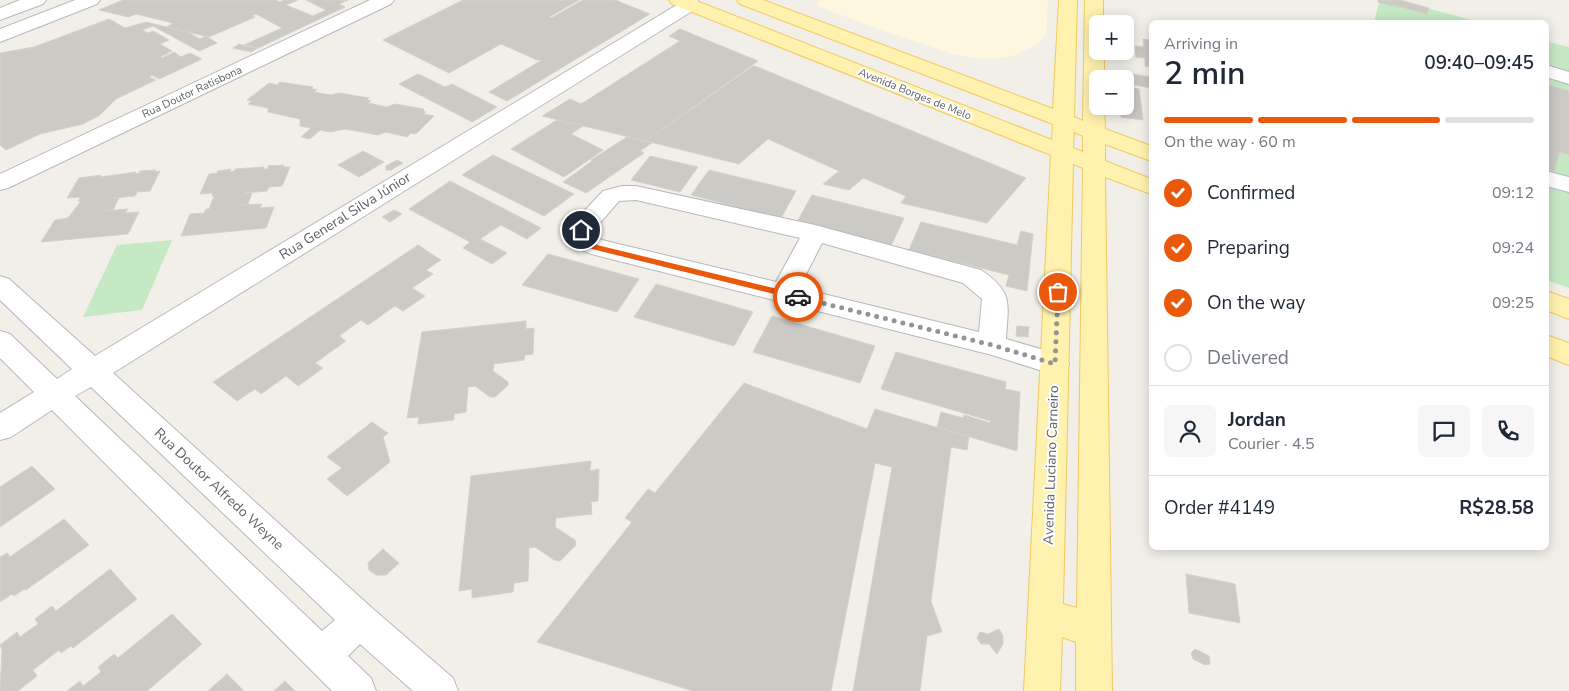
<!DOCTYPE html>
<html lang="en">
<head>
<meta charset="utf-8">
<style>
  :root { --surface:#fff; --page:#f6f6f7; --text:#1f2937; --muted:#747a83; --line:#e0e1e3; --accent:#ea580c }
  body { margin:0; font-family:"Nunito Sans",sans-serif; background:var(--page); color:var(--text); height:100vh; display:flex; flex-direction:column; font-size:19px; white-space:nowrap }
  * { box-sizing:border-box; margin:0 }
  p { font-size:16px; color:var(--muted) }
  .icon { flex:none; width:28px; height:28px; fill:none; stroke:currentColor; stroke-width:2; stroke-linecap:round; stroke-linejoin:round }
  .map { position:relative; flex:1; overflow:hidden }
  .sheet { position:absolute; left:1149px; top:20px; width:400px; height:530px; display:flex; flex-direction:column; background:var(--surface); border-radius:8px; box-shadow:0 2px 12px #0003 }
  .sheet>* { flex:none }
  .tools { position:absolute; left:1089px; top:15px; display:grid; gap:10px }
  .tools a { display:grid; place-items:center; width:45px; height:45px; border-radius:8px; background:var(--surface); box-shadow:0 2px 12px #0003; font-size:25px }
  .pin { position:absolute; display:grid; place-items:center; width:42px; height:42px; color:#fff; margin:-21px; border:2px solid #fff; border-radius:50%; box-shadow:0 1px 5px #0007 }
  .courier { position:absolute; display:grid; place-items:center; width:50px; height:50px; margin:-25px; border:4px solid #ea580c; border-radius:50%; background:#fff; color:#222; box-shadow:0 1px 6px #0007 }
  .head em { font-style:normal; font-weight:600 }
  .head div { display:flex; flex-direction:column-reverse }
  .head { display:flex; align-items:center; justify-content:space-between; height:85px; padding:0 15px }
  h1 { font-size:32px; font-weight:600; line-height:38px }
  .bar { display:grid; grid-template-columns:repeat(4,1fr); gap:8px 5px; align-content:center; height:60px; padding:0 15px }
  .bar i { height:6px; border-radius:4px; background:var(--line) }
  .bar .current { background:var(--accent) }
  .bar p { grid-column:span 4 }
  .line { display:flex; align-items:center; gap:12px; padding:0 15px; border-top:1px solid var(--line) }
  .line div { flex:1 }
  .round { display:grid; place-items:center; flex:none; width:52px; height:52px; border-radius:8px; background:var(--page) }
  ol { padding:0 15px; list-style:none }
  li { display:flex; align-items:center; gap:15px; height:55px }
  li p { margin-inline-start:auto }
  li .icon { padding:5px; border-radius:50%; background:var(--accent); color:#fff; stroke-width:4 }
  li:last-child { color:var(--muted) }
  li i { width:28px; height:28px; border:2px solid var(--line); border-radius:50% }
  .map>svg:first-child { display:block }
  .commercial { fill:#fef7e0 }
  .green { fill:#c5e8c5 }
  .building { fill:#cccac5; stroke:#d6d1c6 }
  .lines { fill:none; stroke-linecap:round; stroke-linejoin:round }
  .minor-casing { stroke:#b5b8bc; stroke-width:2 }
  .major-casing { stroke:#f2c960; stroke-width:2 }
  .minor { fill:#fff; fill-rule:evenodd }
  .major { fill:#fff2af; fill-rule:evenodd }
  .route { fill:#ea580c }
  .done { stroke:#929495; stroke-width:5; stroke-dasharray:0 9 }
  .labels { text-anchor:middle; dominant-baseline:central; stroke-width:4; stroke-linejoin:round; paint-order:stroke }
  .far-street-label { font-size:11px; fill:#5f6368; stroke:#fff }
  .street-label { font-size:14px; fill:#5f6368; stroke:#fff }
</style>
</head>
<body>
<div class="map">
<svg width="1569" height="691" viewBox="0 0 1569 691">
  <rect width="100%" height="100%" fill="#f1efe8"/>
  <path class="commercial" d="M820 0H1048L1046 34 1038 44 1013 56 995 59 973 58 949 53 889 33 817 6Z"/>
  <path class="green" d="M1380 0H1397L1479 22H1374Z
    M1546 41 1569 47V288L1546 280Z
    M172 240 142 310 83 317 117 245Z"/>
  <path class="building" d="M123 0H276L280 2 284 0H298L286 5 313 16 326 10 306 0H348L339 4 345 7 258 48 244 45 282 28 256 14 252 16 255 17 209 37 167 27 173 23 136 14 128 17 99 10Z
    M463 0H579L549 17 551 18 583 0H615L650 14 507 101 489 92 542 60H537L501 44 449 73 383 40Z
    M1378 0H1400L1429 8 1427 14 1393 5 1394 3 1392 6 1378 2Z
    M109 19 125 28 146 22 187 32 200 39 206 36 217 43 199 51 153 26 142 30 148 33 153 31 169 40 160 44 172 51 160 57 162 58 174 52 181 57 190 53 202 59 159 79 152 75 149 77 156 80 116 99 100 115 83 124 40 134 6 150 0 145V53L34 47Z
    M680 29 758 61 646 141 542 116 570 99 581 104 680 41 669 36Z
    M1143 39 1151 40V67L1145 66V58L1136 57 1135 46 1144 47Z
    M239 44 250 47 258 48 251 52 233 48Z
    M753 66H755L1026 178 987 223 901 203 906 196 863 178 849 190 823 184 839 171 768 139 739 164 646 141Z
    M1120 72 1151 77V88L1125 83V79H1119Z
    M418 74 445 87 452 84 497 107 472 122 399 84Z
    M280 82 313 87 312 89 317 90 313 92 331 95 339 93 369 98 367 100 371 101 368 103 387 107 395 104 424 109 423 111 426 112 423 114 434 116 416 134 411 133 407 137 386 132 378 135 345 129 330 132 320 130 310 139 301 137 311 128 300 126V119L268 112V108L248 104 252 101 247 100 269 83 277 85Z
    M1546 84 1569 91V155L1560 152 1554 171 1546 169Z
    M1125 87 1139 89 1143 120 1121 117 1120 106H1125Z
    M557 120 583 126 571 134 603 150 564 177 511 149Z
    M627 137 652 143 640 151 644 153 586 193 563 182 592 161 591 160Z
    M363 151 384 162 359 177 338 165Z
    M493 155 574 194 544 216 462 175Z
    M650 156 698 167 680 192 631 180Z
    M397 160 403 163 391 170H386V166Z
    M284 165 283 167H290L282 186 269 187 267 191 244 193H252L248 204 239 205 262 204 260 208 274 207 266 228 181 236 190 214 204 213 206 209H209L214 196H212L213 193 200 194 209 174 217 173 218 171 231 169 230 172 234 171 235 169 264 167 263 169H268V166Z
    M156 170 155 172 160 171 150 191 137 192 135 196 111 198H119L113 210 104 211 128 209 125 213 139 212 128 234 41 242 55 220 68 218 81 201H78L81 197 67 198 79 178 101 175 100 177 136 172 134 174 139 173 140 171Z
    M709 170 796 191 781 218 691 195Z
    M450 181 541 228 527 239 501 225 480 239 507 253 492 264 463 248 470 242 409 209Z
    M812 195 904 218 891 246 797 222Z
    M394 210 402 214 390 222 382 217Z
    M921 222 1017 245 1021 231 1033 234 1027 291 1006 286 1009 275 909 250Z
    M418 245 441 260 426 270 433 274 412 288 425 296 403 311 395 306 368 325 361 320 339 336 346 341 315 363 323 368 298 386 286 376 261 394 255 389 237 401 213 382Z
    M548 254 639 279 617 312 522 285Z
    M656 284 753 312 734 346 634 317Z
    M772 316 875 346 860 383 753 352Z
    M526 321V329L534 328 533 354 525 355 524 360 494 364 493 371 508 382V385L495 397H490L475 386 468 387 466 412 454 414V420L418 424 419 417 407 418 422 332Z
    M1017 326 1029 327 1028 337 1016 336Z
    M896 352 1006 382 1005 389 1020 392 1017 451 937 427 941 412 963 418 964 415 990 423 991 421 881 389Z
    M744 383 867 429 875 409 969 437 967 450 951 447 931 601 942 632 927 636 920 691H853L892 467 875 463 831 691H693L537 642 632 522 625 518 648 489 655 493Z
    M372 422 388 433 383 437 390 462 347 496 327 479 342 468 327 457Z
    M591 461 590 471 599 469 598 501 591 502 592 514 556 518 555 527 575 540 576 545 560 561 554 560 535 547 529 548 528 581 514 583 513 592 472 598V589L459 591 471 476Z
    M32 466 55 489 0 527V487Z
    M64 519 89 545 26 590 24 589 14 596 12 594 0 602V557L7 553 10 557Z
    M383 549 399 563 386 575H376L369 570 368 563Z
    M110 569 137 599 73 648 71 646 61 653 59 650 33 670 37 676 18 691H0L2 650 0 645 17 632 20 637 38 624 35 619 52 606 56 611Z
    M1186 574 1235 584 1240 623 1189 613Z
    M172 614 202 644 147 691H67L80 681 83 686 101 672 98 667 114 654 118 658Z
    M999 629 1003 636V644L997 654 989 644H981L977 638 980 632 988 634Z
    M1195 649 1209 656 1210 664 1205 665 1193 659 1191 653Z
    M227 674 244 691H208Z
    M285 681 295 691H274Z"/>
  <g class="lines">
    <g class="minor-casing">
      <path id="minor" d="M20 0H46L43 4 0 20V8Z
        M75 0H100L97 4 0 42V29Z
        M370 0H394L391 4 8 188 0 190V174Z
        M685 0H697L700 4 697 8 113 373 372 608 453 678 458 691H413L360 644 348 656 371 678 376 691H332L52 410 11 437 0 440V413L34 392 0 358V331L10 334 57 379 72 369 0 300V276L9 279 95 356ZM91 387 335 620 322 631 75 396Z
        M1546 65 1569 72V84L1546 77Z
        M1546 171 1569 177V192L1546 186Z
        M622 186H636L815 225 981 270C1014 293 1008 302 1006 339L1065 356 1069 364 1065 372 1055 375 992 355 595 255C581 251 571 246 569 230L572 224 603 191ZM636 200 800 238 776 282 602 240 594 236 593 231 619 201ZM822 243 963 283 982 299 979 332 799 288Z"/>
    </g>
    <g class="major-casing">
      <path id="major" d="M669 0H694L1052 140 1053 124 740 4 737 0H763L1053 109 1059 0H1077L1074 117 1083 121 1085 0H1103V24H1098V51H1104V79H1098V106H1104L1105 129 1151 146V161L1105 144V161L1151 179V194L1105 177 1112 691H1076V642L1062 637 1060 691H1024L1051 155 672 4ZM1074 132 1083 136V152L1073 148ZM1073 164 1083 168 1077 608 1063 604Z
        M1546 291 1569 299V319L1546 310Z
        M1546 335 1569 343V365L1546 356Z"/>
    </g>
    <use href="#minor" class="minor"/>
    <use href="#major" class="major"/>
  </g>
  <path class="route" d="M581 227 584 230 585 238 597 245 798 294 802 297 798 300 592 249C582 244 578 241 577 230Z"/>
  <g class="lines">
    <path class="done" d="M798 297 992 345 1055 364 1058 292"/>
  </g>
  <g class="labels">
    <g class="far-street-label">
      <text transform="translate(192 92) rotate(-25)">Rua Doutor Ratisbona</text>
      <text transform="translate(915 94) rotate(22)">Avenida Borges de Melo</text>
    </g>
    <g class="street-label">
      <text transform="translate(345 216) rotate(-32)">Rua General Silva Júnior</text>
      <text transform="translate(1051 465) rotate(-88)">Avenida Luciano Carneiro</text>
      <text transform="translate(219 489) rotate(43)">Rua Doutor Alfredo Weyne</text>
    </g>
  </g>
</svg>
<div class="tools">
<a>+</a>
<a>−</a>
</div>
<div class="pin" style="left:1058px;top:292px;background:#ea580c"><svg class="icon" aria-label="bag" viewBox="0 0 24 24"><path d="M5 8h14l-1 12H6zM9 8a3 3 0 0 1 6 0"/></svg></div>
<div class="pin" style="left:581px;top:230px;background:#1f2937"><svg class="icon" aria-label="home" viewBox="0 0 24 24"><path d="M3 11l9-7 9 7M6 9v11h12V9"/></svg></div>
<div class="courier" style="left:798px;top:297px"><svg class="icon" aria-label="car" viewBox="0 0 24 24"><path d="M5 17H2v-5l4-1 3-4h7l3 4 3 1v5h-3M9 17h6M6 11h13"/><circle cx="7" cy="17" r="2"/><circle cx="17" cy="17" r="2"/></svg></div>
<section class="sheet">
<div class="head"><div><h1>2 min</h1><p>Arriving in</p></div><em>09:40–09:45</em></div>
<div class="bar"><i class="current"></i><i class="current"></i><i class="current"></i><i></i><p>On the way · 60 m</p></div>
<ol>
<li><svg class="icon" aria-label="check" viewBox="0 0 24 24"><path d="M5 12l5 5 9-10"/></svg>Confirmed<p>09:12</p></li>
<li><svg class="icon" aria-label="check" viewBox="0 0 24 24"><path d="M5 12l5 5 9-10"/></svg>Preparing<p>09:24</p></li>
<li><svg class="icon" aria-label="check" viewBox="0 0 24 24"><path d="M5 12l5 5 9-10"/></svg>On the way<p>09:25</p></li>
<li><i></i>Delivered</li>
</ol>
<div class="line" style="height:90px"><a class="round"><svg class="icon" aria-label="person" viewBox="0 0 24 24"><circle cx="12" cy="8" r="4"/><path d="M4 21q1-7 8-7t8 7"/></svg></a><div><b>Jordan</b><p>Courier · 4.5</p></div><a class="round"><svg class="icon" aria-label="chat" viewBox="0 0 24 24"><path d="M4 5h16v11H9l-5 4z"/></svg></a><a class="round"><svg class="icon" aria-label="phone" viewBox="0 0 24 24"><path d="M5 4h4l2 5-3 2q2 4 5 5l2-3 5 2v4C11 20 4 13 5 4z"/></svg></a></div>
<div class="line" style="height:65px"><div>Order #4149</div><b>R$28.58</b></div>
</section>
</div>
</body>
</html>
